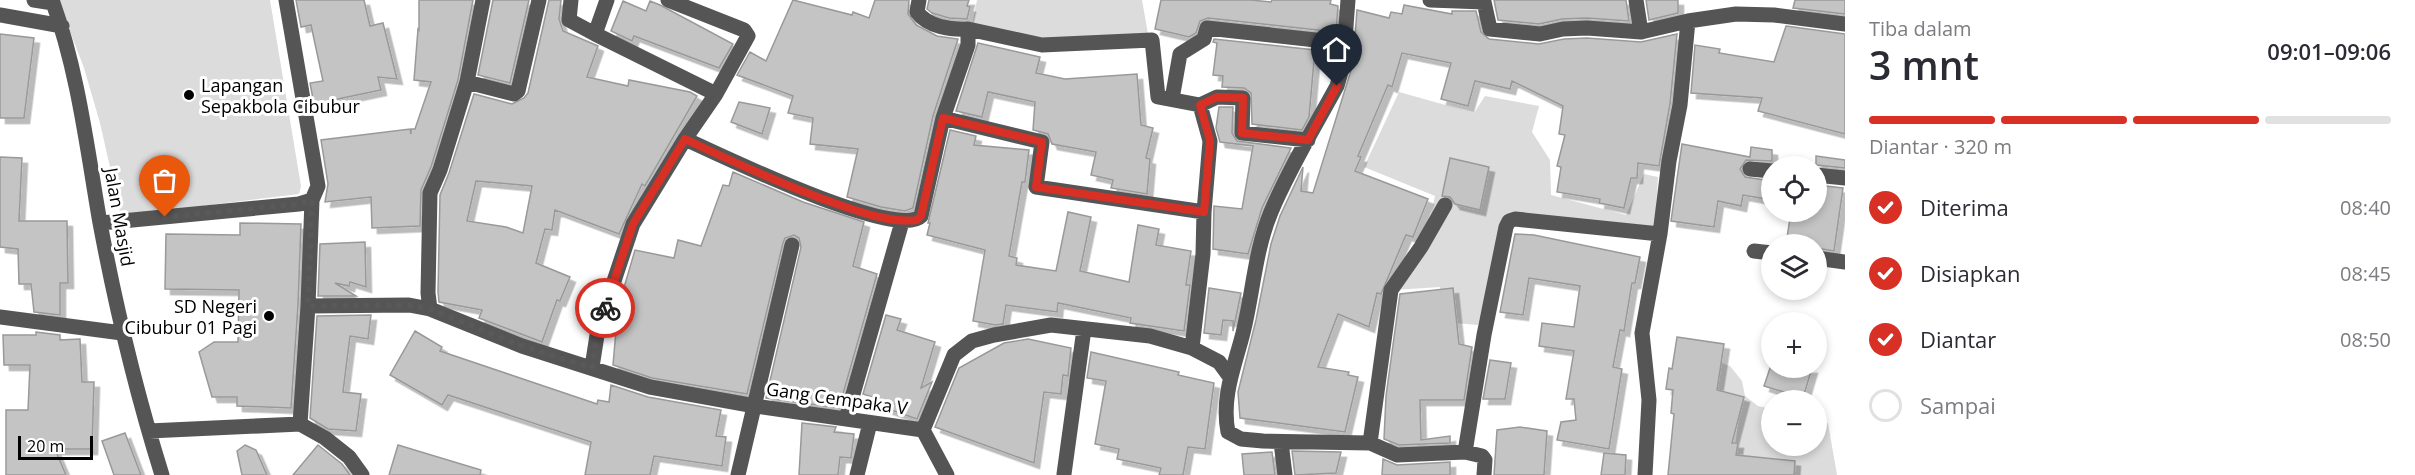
<!DOCTYPE html>
<html lang="id">
<head>
<meta charset="utf-8">
<style>
  :root { --surface:#fff; --page:#f2f2f3; --text:#2b2b33; --muted:#7c7c81; --line:#e1e1e2; --accent:#d93025 }
  body { margin:0; font-family:"Open Sans",sans-serif; background:var(--page); color:var(--text); height:100vh; display:flex; flex-direction:column; font-size:22px; white-space:nowrap }
  * { box-sizing:border-box; margin:0 }
  p { font-size:20px; color:var(--muted) }
  .icon { flex:none; width:33px; height:33px; fill:none; stroke:currentColor; stroke-width:2; stroke-linecap:round; stroke-linejoin:round }
  .map { position:relative; flex:1; overflow:hidden }
  .side { display:flex; flex-direction:column; background:var(--surface); width:570px }
  .side>* { flex:none }
  .tools { position:absolute; left:1761px; top:156px; display:grid; gap:12px }
  .tools a { display:grid; place-items:center; width:66px; height:66px; border-radius:50%; background:var(--surface); box-shadow:0 3px 9px #0003; font-size:30px }
  .scale { position:absolute; left:18px; bottom:15px; width:75px; box-sizing:border-box; padding-left:6px; border:3px solid #000; border-top:0; font-size:16px; line-height:21px; white-space:nowrap; color:#000; -webkit-text-stroke:4px #fff; paint-order:stroke }
  .pin { position:absolute; display:grid; place-items:center; width:51px; height:51px; color:#fff; margin:-62px -26px; border-radius:50% 50% 50% 0; rotate:-45deg; box-shadow:0 0 6px #0007 }
  .pin .icon { rotate:45deg }
  .courier { position:absolute; display:grid; place-items:center; width:60px; height:60px; margin:-30px; border:4px solid #d93025; border-radius:50%; background:#fff; color:#222; box-shadow:0 2px 8px #0007 }
  .summary em { font-style:normal; font-weight:600 }
  .summary div { display:flex; flex-direction:column-reverse }
  .summary { display:flex; align-items:center; justify-content:space-between; height:102px; padding:0 24px }
  h1 { font-size:39px; font-weight:600; line-height:45px }
  .bar { display:grid; grid-template-columns:repeat(4,1fr); gap:9px 6px; align-content:center; height:72px; padding:0 24px }
  .bar i { height:8px; border-radius:4px; background:var(--line) }
  .bar .on { background:var(--accent) }
  .bar p { grid-column:span 4 }
  ol { padding:0 24px; list-style:none }
  li { display:flex; align-items:center; gap:18px; height:66px }
  li p { margin-inline-start:auto }
  li .icon { padding:6px; border-radius:50%; background:var(--accent); color:#fff; stroke-width:4 }
  li:last-child { color:var(--muted) }
  li i { width:33px; height:33px; border:3px solid var(--line); border-radius:50% }
  main { display:flex; flex:1; min-height:0 }
  .map>svg:first-child { display:block }
  .green { fill:#dcdcdc }
  .building { fill:#c4c4c4; stroke:#999; stroke-width:1.5; fill-rule:evenodd; filter:url(#shadow) }
  .lines { fill:none; stroke-linecap:round; stroke-linejoin:round }
  .minor { stroke:#555; stroke-width:15 }
  .done { stroke:#595959; stroke-width:6; stroke-dasharray:0 10.8 }
  .route { stroke:#d93025; stroke-width:8 }
  .poi-dot { fill:#000; stroke:#fff; stroke-width:2 }
  .labels { text-anchor:middle; dominant-baseline:central; stroke-width:6; stroke-linejoin:round; paint-order:stroke }
  .poi-label { font-size:18px; fill:#000; stroke:#fff; text-anchor:start }
  .street-label { font-size:18px; fill:#000; stroke:#fff }
</style>
</head>
<body>
<main>
<div class="map">
<svg width="1845" height="475" viewBox="0 0 1845 475">
  <defs>
    <filter id="shadow"><feDropShadow dx="5.5" dy="5.5" stdDeviation="0" flood-color="#0004"/></filter>
  </defs>
  <rect width="100%" height="100%" fill="#fff"/>
  <path class="green" d="M58 0H270L301 186 299 194 121 216 100 123 84 68Z
    M977 0H1142L1148 34 1079 42 971 30Z
    M1399 92 1474 113 1485 96 1539 106 1532 132 1550 160 1551 195 1626 215 1644 174 1658 177 1654 241 1505 214 1478 325 1443 322 1440 287 1394 290 1428 228 1435 196 1364 167Z
    M1719 362 1730 366 1742 381 1745 396 1758 406 1771 409 1772 446H1816L1817 420 1828 423 1837 475H1762L1734 455 1740 408 1714 390Z"/>
  <path class="building" d="M296 0H364L370 26 383 23 397 79 378 77 381 90 314 104 310 83 323 81 311 25 301 27Z
    M419 0H473L458 80 431 167 421 190 420 226 372 228 371 197 325 202 328 184 321 140 410 129 411 134V129H415L431 82 414 80 418 29 419 30Z
    M493 0H529L510 83 478 75Z
    M549 0H561L559 19 563 31 598 46 587 77 628 86 629 80 690 92 697 96 645 186 642 184 619 234 555 210 552 230 545 229 536 263 570 277 560 301 557 300 542 342 479 318 482 310 439 302 438 292 440 195 449 173 474 94 512 104 524 98 528 93ZM476 181 532 186 523 233 506 227 467 221Z
    M793 0 852 15 853 12 869 18 875 0H909L908 14 916 25 937 36 958 39 933 116 913 208 905 211 881 207 847 197 858 149 810 144 813 118 788 113 793 96 737 75 750 52 766 61Z
    M929 0H969L967 6 970 7 967 19 949 18 932 13 927 9Z
    M1161 0H1251L1271 2 1272 0H1331L1330 4 1338 6 1336 32 1208 18 1200 21 1196 33 1189 37 1155 29Z
    M1494 0H1626L1629 21 1587 18 1562 19 1539 24 1498 20Z
    M1646 0H1678V13L1649 20Z
    M1795 0H1845V14L1793 8Z
    M623 1 646 11 650 1 660 5 733 44 719 68 634 36 632 41 611 31Z
    M1404 5 1452 14V11H1476L1481 32 1489 39 1539 44 1564 39 1587 38 1641 42 1677 34 1670 104 1659 166 1638 163 1637 178H1631L1624 208 1599 203 1600 199 1557 192 1561 167 1557 166 1565 135 1559 134 1563 106 1512 81 1510 89 1475 81 1468 106 1441 99 1451 63 1402 53 1392 87 1388 85 1358 156 1361 157 1355 171 1428 199 1413 237 1406 235 1381 294 1377 293 1369 327 1338 314 1318 367 1349 372 1348 375 1358 377 1345 432 1240 418 1238 392 1256 320 1271 244 1280 216 1303 167 1301 191 1313 193 1352 67 1356 50 1354 49 1357 10 1389 18 1391 12 1402 14Z
    M1786 26 1845 34V134L1758 111 1762 98 1691 93 1695 45 1720 49 1719 53 1774 62Z
    M0 34 34 38 24 118H0Z
    M1214 39 1315 50 1309 117 1302 130 1252 124 1251 93 1244 88 1222 87 1223 76 1213 75 1217 43 1213 42Z
    M978 43 1040 57 1036 73 1065 79 1137 74 1141 125 1153 128 1146 158 1150 159 1147 194 1111 188 1113 180 1091 175 1096 152 1052 144 1048 134 1033 130 1035 102 988 92 982 117 956 111Z
    M739 102 770 108 762 134 731 122Z
    M1219 107H1233L1232 133 1237 141 1291 148 1262 208 1248 254 1213 249 1214 206 1242 209 1253 146 1220 142 1216 128Z
    M950 130 976 136 974 145 1029 150 1025 182H1022L1009 256 1017 258 1016 265 1056 271 1068 212 1091 217 1080 271 1129 282 1138 225 1159 229 1156 245 1191 251 1186 285H1190L1184 331 1130 323 1131 318 1058 303 1057 312 1006 305 1003 324 995 325 973 321 985 250 927 235 930 223H928Z
    M1682 144 1750 157 1751 147 1772 150V161L1746 160 1740 169 1745 177 1772 181V200L1743 195 1741 206 1718 201 1714 227 1671 221Z
    M1816 156 1845 160V168L1816 165Z
    M0 157 22 158 19 221H67L68 283H60V315L34 312 31 284H19L18 249 0 247Z
    M1450 158 1489 167 1480 210 1455 204 1450 197 1442 196Z
    M733 172 803 202 864 222 853 266 877 274 839 408 766 398 801 247 799 238 794 235 785 238 783 243 747 394 652 378 613 365 618 308 635 250 674 258 678 240 701 246 723 185 729 186Z
    M1816 185 1843 188 1834 251 1816 248V244H1786L1791 212H1816Z
    M240 223 301 224 298 305 291 408 237 406V397H212L199 352 214 342H238L239 290 165 289 166 234 240 235Z
    M1515 234 1534 235 1640 257 1635 283H1632L1624 331 1620 330 1613 367 1622 369 1609 449 1557 440 1561 422 1576 420 1574 399H1566L1574 351 1539 346 1542 323 1574 327 1580 286 1529 278 1523 315 1500 312Z
    M365 242 366 287 350 282 349 286 335 283 356 296H318L320 244Z
    M1209 288 1241 293 1233 331V321L1223 320 1221 335 1204 333Z
    M1453 288 1459 344 1472 347 1464 400H1420L1421 440 1450 436V443L1399 445 1384 439 1386 396 1400 294Z
    M371 315 368 339 350 336 343 392 361 394 356 431 328 429 310 418 317 316Z
    M886 315 901 319 897 330 935 342 921 388 932 382 917 419 885 408 894 404 863 394Z
    M415 331 442 347 440 351 597 404 598 400 609 402 611 385 648 397 721 410 716 436 726 437 722 466 654 456 650 475H585L591 442 448 395 442 405 390 375Z
    M36 332 60 335V340L80 339 82 382H94L92 449H55L66 475H6V410H28L30 365H4L3 335H36Z
    M1677 337 1724 344 1717 390 1744 397 1732 443H1738L1736 455 1795 461 1794 475H1668L1674 414 1671 413 1673 390 1666 389 1669 368 1672 369Z
    M1028 339 1071 348 1068 376 1063 375 1061 394 1044 392 1034 463 935 427 959 368 1004 343Z
    M1091 352 1179 372 1178 375 1214 383 1205 449 1188 447 1183 475H1159L1161 468 1117 459 1119 449 1095 444 1106 381 1087 378Z
    M1490 360 1511 363 1505 399H1483Z
    M1770 368H1812L1803 398 1764 386Z
    M802 423 836 427 834 432 854 434 851 458 840 457 838 475H799Z
    M1520 427 1547 431 1544 475H1494L1497 430Z
    M125 433 141 475H114L102 441Z
    M245 445 256 450 267 475H242L237 451Z
    M318 445 342 464 350 475H293Z
    M398 445 481 470 480 475H389Z
    M1292 451 1341 452 1336 473 1295 475Z
    M1272 452 1275 475H1244L1242 454Z
    M1604 453 1626 455 1625 475H1601Z
    M1383 459 1397 465 1450 462V475H1382Z"/>
  <g class="lines">
    <path class="minor" d="M34 0 53 3
      M52 0C78 71 87 148 100 223 116 308 136 392 162 475
      M286 0 318 186 312 200 308 306 300 424
      M483 0 467 82 514 94 518 91 539 0
      M571 0 569 20 595 34 607 0
      M1348 0 1343 65 1337 86C1314 128 1289 169 1271 212 1255 250 1253 293 1243 333 1235 365 1221 397 1228 432L1241 439 1263 441 1370 443 1397 455 1465 452 1482 456 1485 460 1484 475
      M1430 0 1484 2 1490 29 1540 34 1563 29 1587 28 1641 32 1688 21 1736 14 1774 15 1845 24
      M1636 0 1641 32
      M0 15 62 26
      M968 29 1042 45 1152 40 1158 97 1200 105 1217 97 1243 98 1242 133 1308 140
      M595 34 716 94
      M1172 99 1180 54 1204 39 1207 28 1343 43
      M1200 105 1210 141 1204 212
      M943 118 1042 142 1036 187 1204 212 1203 254 1192 348
      M685 139C718 154 897 241 921 216L943 118 968 45V29C951 30 928 27 917 12L919 0
      M1750 169 1772 171
      M1816 175 1845 178
      M101 223 299 204 312 200
      M1754 251 1772 253
      M1816 258 1845 262
      M308 306 409 305 430 309 522 346 650 387 755 406 923 430 954 355 972 341 994 335 1051 325 1150 336 1192 348 1219 362 1230 377
      M430 309 428 293 430 193 440 170 467 82
      M0 317 122 333
      M592 367 598 329 633 224 685 139 716 94 748 36 744 30 668 0
      M846 419 902 222
      M923 430 947 475
      M149 431 300 424 325 438 349 457 362 475
      M1281 442 1285 475
      M1370 443 1391 290 1421 247 1445 205
      M1465 452 1484 335 1506 227 1509 221 1515 219 1660 234 1669 161 1680 105 1688 21
      M1064 474 1084 329
      M738 475 792 245
      M857 475 870 423
      M1645 475 1649 400 1642 333 1660 234"/>
  </g>
  <g class="lines">
    <path class="done" d="M165 217 299 204 312 200 308 306 409 305 430 309 522 346 592 368 598 329 605 308"/>
    <path class="route" d="M605 308 633 224 685 139C735 163 785 186 837 204 863 213 891 223 917 220L921 216 943 118 1042 142 1036 187 1204 212 1210 141 1200 105 1217 97 1243 98 1242 133 1308 140 1337 86"/>
  </g>
  <g class="poi-dot">
    <circle cx="189" cy="95" r="6"/>
    <circle cx="269" cy="316" r="6"/>
  </g>
  <g class="labels">
    <g class="poi-label">
      <text x="201" y="85">Lapangan<tspan x="201" dy="21">Sepakbola Cibubur</tspan></text>
      <text x="257" y="306" text-anchor="end">SD Negeri<tspan x="257" dy="21">Cibubur 01 Pagi</tspan></text>
    </g>
    <g class="street-label">
      <text transform="translate(120 217) rotate(80)">Jalan Masjid</text>
      <text transform="translate(837 398) rotate(8)">Gang Cempaka V</text>
    </g>
  </g>
</svg>
<div class="tools">
<a><svg class="icon" aria-label="locate" viewBox="0 0 24 24"><circle cx="12" cy="12" r="6"/><path d="M12 2v4M12 18v4M2 12h4M18 12h4"/></svg></a>
<a><svg class="icon" aria-label="layers" viewBox="0 0 24 24"><path d="M12 4l9 5-9 5-9-5zM3 14l9 5 9-5"/></svg></a>
<a>+</a>
<a>−</a>
</div>
<div class="scale">20 m</div>
<div class="pin" style="left:165px;top:217px;background:#ea580c"><svg class="icon" aria-label="bag" viewBox="0 0 24 24"><path d="M5 8h14l-1 12H6zM9 8a3 3 0 0 1 6 0"/></svg></div>
<div class="pin" style="left:1337px;top:86px;background:#1f2937"><svg class="icon" aria-label="home" viewBox="0 0 24 24"><path d="M3 11l9-7 9 7M6 9v11h12V9"/></svg></div>
<div class="courier" style="left:605px;top:308px"><svg class="icon" aria-label="bike" viewBox="0 0 24 24"><circle cx="6" cy="16" r="4"/><circle cx="18" cy="16" r="4"/><path d="M6 16l4-8h5l3 8M10 8l3 8H6M13 5h3"/></svg></div>
</div>
<section class="side">
<div class="summary"><div><h1>3 mnt</h1><p>Tiba dalam</p></div><em>09:01–09:06</em></div>
<div class="bar"><i class="on"></i><i class="on"></i><i class="on"></i><i></i><p>Diantar · 320 m</p></div>
<ol>
<li><svg class="icon" aria-label="check" viewBox="0 0 24 24"><path d="M5 12l5 5 9-10"/></svg>Diterima<p>08:40</p></li>
<li><svg class="icon" aria-label="check" viewBox="0 0 24 24"><path d="M5 12l5 5 9-10"/></svg>Disiapkan<p>08:45</p></li>
<li><svg class="icon" aria-label="check" viewBox="0 0 24 24"><path d="M5 12l5 5 9-10"/></svg>Diantar<p>08:50</p></li>
<li><i></i>Sampai</li>
</ol>
</section>
</main>
</body>
</html>
